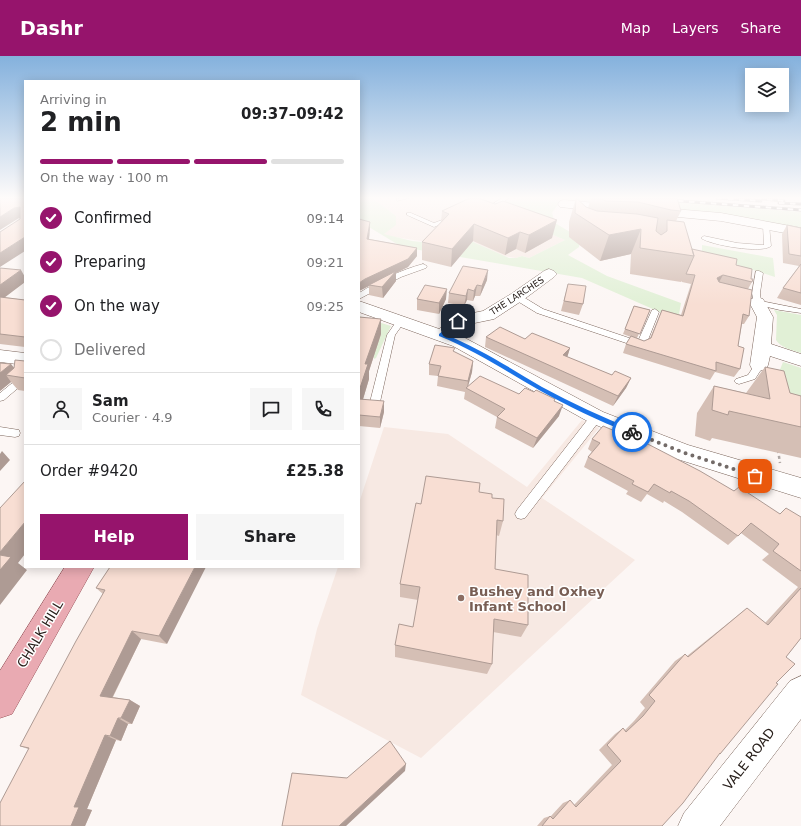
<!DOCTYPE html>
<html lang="en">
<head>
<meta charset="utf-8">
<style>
  :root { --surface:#fff; --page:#f6f6f6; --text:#202124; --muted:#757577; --line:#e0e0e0; --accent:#96146c }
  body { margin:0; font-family:"DejaVu Sans",sans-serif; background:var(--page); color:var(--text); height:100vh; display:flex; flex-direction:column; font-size:15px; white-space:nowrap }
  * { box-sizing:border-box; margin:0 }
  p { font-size:13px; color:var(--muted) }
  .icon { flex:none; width:22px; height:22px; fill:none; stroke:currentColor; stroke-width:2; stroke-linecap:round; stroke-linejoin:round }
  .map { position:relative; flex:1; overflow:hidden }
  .drawer { position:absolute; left:24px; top:24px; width:336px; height:488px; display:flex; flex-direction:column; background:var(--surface); border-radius:0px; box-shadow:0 2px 10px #0003 }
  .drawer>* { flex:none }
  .controls { position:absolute; left:745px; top:12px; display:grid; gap:8px }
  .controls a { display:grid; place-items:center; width:44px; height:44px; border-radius:0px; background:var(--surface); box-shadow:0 2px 10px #0003; font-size:20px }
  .pin { position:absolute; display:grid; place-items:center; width:34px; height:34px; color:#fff; margin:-17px; border-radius:8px; box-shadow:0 2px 6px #0006 }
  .courier { position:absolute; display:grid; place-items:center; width:40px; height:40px; margin:-20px; border:3px solid #1a73e8; border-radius:50%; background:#fff; color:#222; box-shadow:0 1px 5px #0007 }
  .summary em { font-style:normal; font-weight:600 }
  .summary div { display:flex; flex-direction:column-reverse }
  .summary { display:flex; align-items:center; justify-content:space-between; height:68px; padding:0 16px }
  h1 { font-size:26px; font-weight:600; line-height:30px }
  .bar { display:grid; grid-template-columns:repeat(4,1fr); gap:6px 4px; align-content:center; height:48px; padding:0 16px }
  .bar i { height:5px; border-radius:3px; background:var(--line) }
  .bar .on { background:var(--accent) }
  .bar p { grid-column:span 4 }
  .line { display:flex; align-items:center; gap:10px; padding:0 16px; border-top:1px solid var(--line) }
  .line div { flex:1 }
  .round { display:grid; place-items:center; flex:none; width:42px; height:42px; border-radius:0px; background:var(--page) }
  ol { padding:0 16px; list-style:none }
  li { display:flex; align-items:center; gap:12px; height:44px }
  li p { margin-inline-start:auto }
  li .icon { padding:4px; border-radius:50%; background:var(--accent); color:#fff; stroke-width:4 }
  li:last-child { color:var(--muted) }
  li i { width:22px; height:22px; border:2px solid var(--line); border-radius:50% }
  .primary-button { display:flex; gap:8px; margin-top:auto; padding:8px 16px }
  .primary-button a { flex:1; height:46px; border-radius:0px; background:var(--accent); color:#fff; font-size:16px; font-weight:600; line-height:46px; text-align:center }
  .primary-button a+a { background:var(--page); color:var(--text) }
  header { display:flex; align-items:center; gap:24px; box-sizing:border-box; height:56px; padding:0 20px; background:var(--accent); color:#fff }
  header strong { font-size:19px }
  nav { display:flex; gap:22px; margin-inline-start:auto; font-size:14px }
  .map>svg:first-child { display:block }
  .built { fill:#f7e9e3 }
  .green { fill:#e1f0d6 }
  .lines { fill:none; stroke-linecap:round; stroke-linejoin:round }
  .lane-casing { stroke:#7c665c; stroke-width:1 }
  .street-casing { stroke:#7c665c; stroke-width:1 }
  .secondary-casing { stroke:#7c665c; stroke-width:1 }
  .primary-casing { stroke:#9c555c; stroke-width:1 }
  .path { stroke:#aea7a4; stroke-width:2.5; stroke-dasharray:3 3; stroke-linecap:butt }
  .lane { fill:#fff; fill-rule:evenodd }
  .street { fill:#fff; fill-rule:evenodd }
  .secondary { fill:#fff; fill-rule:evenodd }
  .primary { fill:#e9aab2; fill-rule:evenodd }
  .rail-casing { stroke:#6f6764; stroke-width:3 }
  .rail { stroke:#fff; stroke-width:2; stroke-dasharray:5.5; stroke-linecap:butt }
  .wall { fill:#d5bfb5 }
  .shaded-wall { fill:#ae9b94 }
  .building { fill:#f8ded3; stroke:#ae9b94 }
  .route { fill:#1a73e8 }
  .done { stroke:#736b68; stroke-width:4; stroke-dasharray:0 7.2 }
  .education-dot { fill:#8d6e63; stroke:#fff; stroke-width:1.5 }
  .labels { text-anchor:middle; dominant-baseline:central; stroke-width:3; stroke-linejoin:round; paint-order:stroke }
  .far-street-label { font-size:9px; fill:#29201c; stroke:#fff }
  .near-education-label { font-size:13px; font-weight:bold; fill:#785e54; stroke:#fff; text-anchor:start }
  .near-street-label { font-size:13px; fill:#29201c; stroke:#fff }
</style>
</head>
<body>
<header>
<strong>Dashr</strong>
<nav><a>Map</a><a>Layers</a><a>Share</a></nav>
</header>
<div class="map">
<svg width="801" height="770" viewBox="0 0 801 770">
  <rect width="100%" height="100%" fill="#fcf6f4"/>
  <path class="built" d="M372 142H523L511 144 510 161 565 184 529 202 522 200 516 202 504 200 455 178 441 188 394 181 383 178 396 160Z
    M582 364 599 372 542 442 635 504 421 702 301 639 317 573 338 511H359V447L384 371 448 378 527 431Z"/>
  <path class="green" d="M359 142H372L396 160V169L384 178 412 185 441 188 455 178 509 202H516L522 200 529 202 565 184 510 161 505 146 523 142H628L801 156V173L576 147H559L552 157 555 167 580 182 579 191 568 199 607 220 681 247 678 264 582 222 402 191 359 165Z
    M702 189 773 202 775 221 702 197Z
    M774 254 801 259V297C792 294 781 292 776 284L777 259Z
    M359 260 391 270 376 302 374 303V299L359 276Z
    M783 306 801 312V346L770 339Z"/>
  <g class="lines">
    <g class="lane-casing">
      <path id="lane" d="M401 142H409L397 145V143Z
        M502 142H509L489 155H485V153Z
        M407 157H411L434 167 455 159 458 161 434 171 407 159Z
        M766 167 769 169 771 190C762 198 710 189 701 182L704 180 737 187 762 189H764L763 169Z
        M423 208 427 210 426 212 401 221 359 243V237C379 225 400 214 423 208Z
        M756 215H759L763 217 760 237 761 245 801 253V257L780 254 754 248 752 237Z
        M514 239H520L543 253 638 285 652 254 655 253 659 256 646 289 641 292 537 257 514 243Z
        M401 262 405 265 395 279 380 346 379 348H371L370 346 387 279 398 263Z
        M759 306 764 309 755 323 739 328 736 327 734 325 736 323 748 319 756 307Z
        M25 318V326L4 344 0 345V337L22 319Z
        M596 357 600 358 601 361 600 364 525 462 521 463 517 462 515 458 517 454 592 358Z
        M0 371 19 374 20 377 19 380 15 381 0 379Z"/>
    </g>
    <g class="street-casing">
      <path id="street" d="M564 144 617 149 621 150 623 153 621 156 617 157 560 151 558 148 560 145Z
        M650 151 721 157 801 172V180L721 165 646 158 644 155 646 152Z
        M549 213 554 215 557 218 554 221 523 244 494 263 465 269 447 283 441 284 435 283 432 279 453 261 483 255 511 238 544 215Z
        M757 241 763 243 773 261 771 288 801 298V310L770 300 768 309 766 313 759 315 752 313 750 309 757 261 749 246 751 243Z
        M0 294 25 297V309L0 306Z"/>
    </g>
    <g class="secondary-casing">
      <path id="secondary" d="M359 245 465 282 603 356 688 389 801 422V442L674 402 589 366 453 290 359 256Z
        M801 620V663L720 770H678L684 757 790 625Z"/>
    </g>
    <g class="primary-casing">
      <path id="primary" d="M65 511H94L12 658 0 662V615Z"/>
    </g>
    <path class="path" d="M778 394 780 407"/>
    <use href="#lane" class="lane"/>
    <use href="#street" class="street"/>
    <use href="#secondary" class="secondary"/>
    <use href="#primary" class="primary"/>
    <g class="rail-casing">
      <path id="rail" d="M717 142 761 145
        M756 142 784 145
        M667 144 801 154
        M779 147 801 148"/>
    </g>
    <use href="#rail" class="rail"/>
  </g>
  <path class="wall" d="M576 142 586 151 588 152 591 142H677L681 155 676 165 692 193 736 209 751 223 752 226 748 233 749 260 744 268H742L738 290 740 313 734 321 715 316 710 324 623 297 626 288 631 281 623 278 634 250 650 254 637 282 644 285 650 282 662 254 681 259 691 228 682 226V225L681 226 630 218 631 198 600 205 569 181V166Z
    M442 155 552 182 525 197 516 193 505 199 473 185 451 211 422 204V186L441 167Z
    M787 169 801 172V249L777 242 783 232 799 210 783 207 782 178Z
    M370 173 369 183 417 192V200L408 211 396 217V225L383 242 369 239V230L359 235Z
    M0 212 25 226 4 241 25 244V291L0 288Z
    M487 224 480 240H475L473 245 467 244 464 250 448 247 449 237Z
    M568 228 583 248 579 259 561 255Z
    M417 243H446L439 258 417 254Z
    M359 261 381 278 369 315V323L363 343 384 356 380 372 359 370Z
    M486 281 525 283 570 292 567 301 612 319 631 322 626 332 613 350 485 291Z
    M454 296 473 305 472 316 468 331 519 338 534 336 555 343 554 345 559 360 533 392 495 372 497 361 464 343 465 336 437 330 438 320 429 319V308Z
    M25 305V335L18 334 11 326 0 335V307L14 312Z
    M765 311 790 337 801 340V402L712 382 710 385 695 380 697 357 714 330 746 337Z
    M592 383 734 435 780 458 801 461V582L786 601 776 627 720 698H718L662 770H537L544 762 550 760H551L563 747 570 744 574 749 612 709 599 694 615 678 623 672 625 674 634 665 645 652 640 646 675 605 685 598 687 600 747 552 765 567 798 531 762 504 769 498 741 477 728 489 682 456 664 445 663 447 647 438 641 446 626 438 628 435 584 411 588 401 592 396 588 393Z
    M479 436 492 442 503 465 499 480 496 479 495 513 528 569 521 581 493 576 492 608 487 618 395 601V589L413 571 418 544 400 541V528L421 448Z
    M110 511 167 588 141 583 113 641 130 644 140 650 132 668H128L121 685 116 684 87 753 92 754 85 770 28 693 20 690 103 538 96 532Z"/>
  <path class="shaded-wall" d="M20 151 25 161 19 162 0 174V161L14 152Z
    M557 164 552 182 525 197 529 179Z
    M370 166V173L368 191 367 183Z
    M474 168 473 185 451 211 452 193Z
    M641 173 631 198 600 205 609 179Z
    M520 176 516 193 505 199 508 182Z
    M25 181V195L0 211V197Z
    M417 192V200L408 211 396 217V225L383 242 382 231 369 229V230L359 235V227Z
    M21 214 25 221V226L4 242 0 247V229Z
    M488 214 487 224 480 240 482 230Z
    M723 219 718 228 717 222Z
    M477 229 475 240 473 245 474 235Z
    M447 233 446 243 439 258V247Z
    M468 233 467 244 464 250 466 240Z
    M381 263V278L369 315V323L361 350 359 335 365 308Z
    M570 292 567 302 563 299Z
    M473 305 472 316 467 333 468 325Z
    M11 308 20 319H6L11 326 0 335V317Z
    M631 322 626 332 613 350 618 340Z
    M384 345V356L380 372V361Z
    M563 349 559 360 533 392 537 382Z
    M2 395 10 404 0 415V398Z
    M25 466V498L18 507 27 514 0 549V496Z
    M195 511H206L167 588 159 580Z
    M132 575 141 583 110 646 100 640Z
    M130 644 140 650 132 668 121 662Z
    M118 662 128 668 121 685 110 680Z
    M105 679 116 684 87 753 92 754 85 770H71L74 751Z
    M406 708 405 715 346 770H339Z"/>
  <path class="building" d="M0 142H25V181L0 197V176L20 163V151L14 152 0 161Z
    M470 142H478L495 148 503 145 557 164 529 179 520 176 508 182 474 168 452 193 422 186 449 158 442 155Z
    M576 142 586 151 597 155 637 158 658 162 656 175 661 179 667 175V164L684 166 694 200 640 192 641 173 609 179 575 157Z
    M599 142H677L681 155 671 154 638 146 606 145Z
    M359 163 370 166 367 183 417 192 408 203 365 223 359 227Z
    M787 169 801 172V200L789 198Z
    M692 193 737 203 736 209 752 213 751 223H753L752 226 723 219 717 222 719 226 752 234 749 260 743 258 738 290 744 292 740 313 716 306V315L626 288 631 280 644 285 651 282 662 254 683 260 695 219 686 218 694 200Z
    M801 208V237L783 232Z
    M463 210 488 214 482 230 477 229 474 235 468 233 466 240 449 237Z
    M0 212 21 214 0 229Z
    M396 215 382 231 369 229Z
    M568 228 586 230 583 248 564 245Z
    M425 229 447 233 439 247 417 243Z
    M0 241 25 244V281L0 278Z
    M634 250 650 254 640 278 625 273Z
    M359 261 381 263 365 308H368L359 335Z
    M500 271 525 283 532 277 570 292 563 299 612 319 615 315 631 322 618 340 486 281Z
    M435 289 455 292 453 295 473 305 468 325 438 320 441 310 429 308Z
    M15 304 25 305V322L6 319 14 312Z
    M0 307 11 308 0 317Z
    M765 311 784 315 790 337 801 340V371L729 355 728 359 712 354 714 330 770 343Z
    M480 320 519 338 525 332 534 336 536 334 555 343 554 345 563 349 537 382 497 361 505 353 466 332Z
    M359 343 384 345 380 361 359 359Z
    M603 370 641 386 642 385 700 415 734 435 739 431 780 458 786 452 801 461V515L773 495 779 488 751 467 738 480 689 445 671 435 670 437 654 428 648 436 632 428 634 425 588 401 600 387 592 383Z
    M426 420 480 427 479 436 492 438V442L504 443 503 465 497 464 495 513 528 519V569L494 563 492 608 395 589 399 568 413 571 420 531 400 528 416 447 421 448Z
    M25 425V466L0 496V452Z
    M0 499 11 501 0 514Z
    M110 511H195L159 580 132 575 100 640 130 644 121 662H118L110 680 105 679 74 751H79L71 770H0V747L29 692 20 690 76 585 105 534 96 532Z
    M801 532V582L786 601 795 608 776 627 778 628 768 640 720 698V697L683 747 662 770H542L550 760 553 763 570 744 576 751 621 705 607 689 623 672 626 676 643 660 655 645 649 639 685 598 688 601 747 552 768 569Z
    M390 685 406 708 339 770H282L292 717 347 722Z"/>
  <linearGradient id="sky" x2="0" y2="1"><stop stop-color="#84b1dd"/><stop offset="0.57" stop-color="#fefbfa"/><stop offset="1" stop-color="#fefbfa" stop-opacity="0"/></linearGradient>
  <rect width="801" height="249" fill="url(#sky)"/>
  <path class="route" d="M457 264 461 265 444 278C479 292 510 312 542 331 572 347 602 361 634 374V377H630C598 365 568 350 539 334 506 315 474 294 439 280V278Z"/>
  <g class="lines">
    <path class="done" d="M632 376 682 396 755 420"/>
  </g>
  <circle class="education-dot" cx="461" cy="542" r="4"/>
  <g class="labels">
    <g class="far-street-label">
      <text transform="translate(517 240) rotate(-33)">THE LARCHES</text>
    </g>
    <g class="near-education-label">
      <text x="469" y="535">Bushey and Oxhey<tspan x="469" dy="15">Infant School</tspan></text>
    </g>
    <g class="near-street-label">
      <text transform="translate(40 578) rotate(-59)">CHALK HILL</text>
      <text transform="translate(749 703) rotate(-52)">VALE ROAD</text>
    </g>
  </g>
</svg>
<div class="controls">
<a><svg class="icon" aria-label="layers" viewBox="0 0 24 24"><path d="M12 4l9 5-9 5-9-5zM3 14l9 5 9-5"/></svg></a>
</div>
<div class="pin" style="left:755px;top:420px;background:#ea580c"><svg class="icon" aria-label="bag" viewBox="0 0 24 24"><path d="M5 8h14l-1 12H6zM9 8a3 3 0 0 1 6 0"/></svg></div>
<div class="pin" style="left:458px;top:265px;background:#1f2937"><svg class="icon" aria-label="home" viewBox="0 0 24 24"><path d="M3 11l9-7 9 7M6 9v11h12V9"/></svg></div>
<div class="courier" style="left:632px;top:376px"><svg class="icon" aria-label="bike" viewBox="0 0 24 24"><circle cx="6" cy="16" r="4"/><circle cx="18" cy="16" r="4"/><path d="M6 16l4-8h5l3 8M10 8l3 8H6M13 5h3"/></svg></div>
<section class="drawer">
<div class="summary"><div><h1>2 min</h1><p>Arriving in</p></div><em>09:37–09:42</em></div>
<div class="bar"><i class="on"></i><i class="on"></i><i class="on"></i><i></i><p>On the way · 100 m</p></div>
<ol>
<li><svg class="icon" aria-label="check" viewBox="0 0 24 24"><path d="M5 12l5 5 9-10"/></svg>Confirmed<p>09:14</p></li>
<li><svg class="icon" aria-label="check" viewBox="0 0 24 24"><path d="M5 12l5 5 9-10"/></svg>Preparing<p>09:21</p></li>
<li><svg class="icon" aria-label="check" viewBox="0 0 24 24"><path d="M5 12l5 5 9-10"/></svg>On the way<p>09:25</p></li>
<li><i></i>Delivered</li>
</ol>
<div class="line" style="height:72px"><a class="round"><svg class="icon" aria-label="person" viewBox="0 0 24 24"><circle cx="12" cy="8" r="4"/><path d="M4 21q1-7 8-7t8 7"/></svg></a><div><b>Sam</b><p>Courier · 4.9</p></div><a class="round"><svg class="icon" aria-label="chat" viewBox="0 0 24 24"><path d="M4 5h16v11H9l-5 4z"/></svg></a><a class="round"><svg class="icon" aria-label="phone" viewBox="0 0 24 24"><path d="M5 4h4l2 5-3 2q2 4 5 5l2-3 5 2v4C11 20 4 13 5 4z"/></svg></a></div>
<div class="line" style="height:52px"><div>Order #9420</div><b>£25.38</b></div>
<div class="primary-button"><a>Help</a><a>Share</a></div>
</section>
</div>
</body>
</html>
